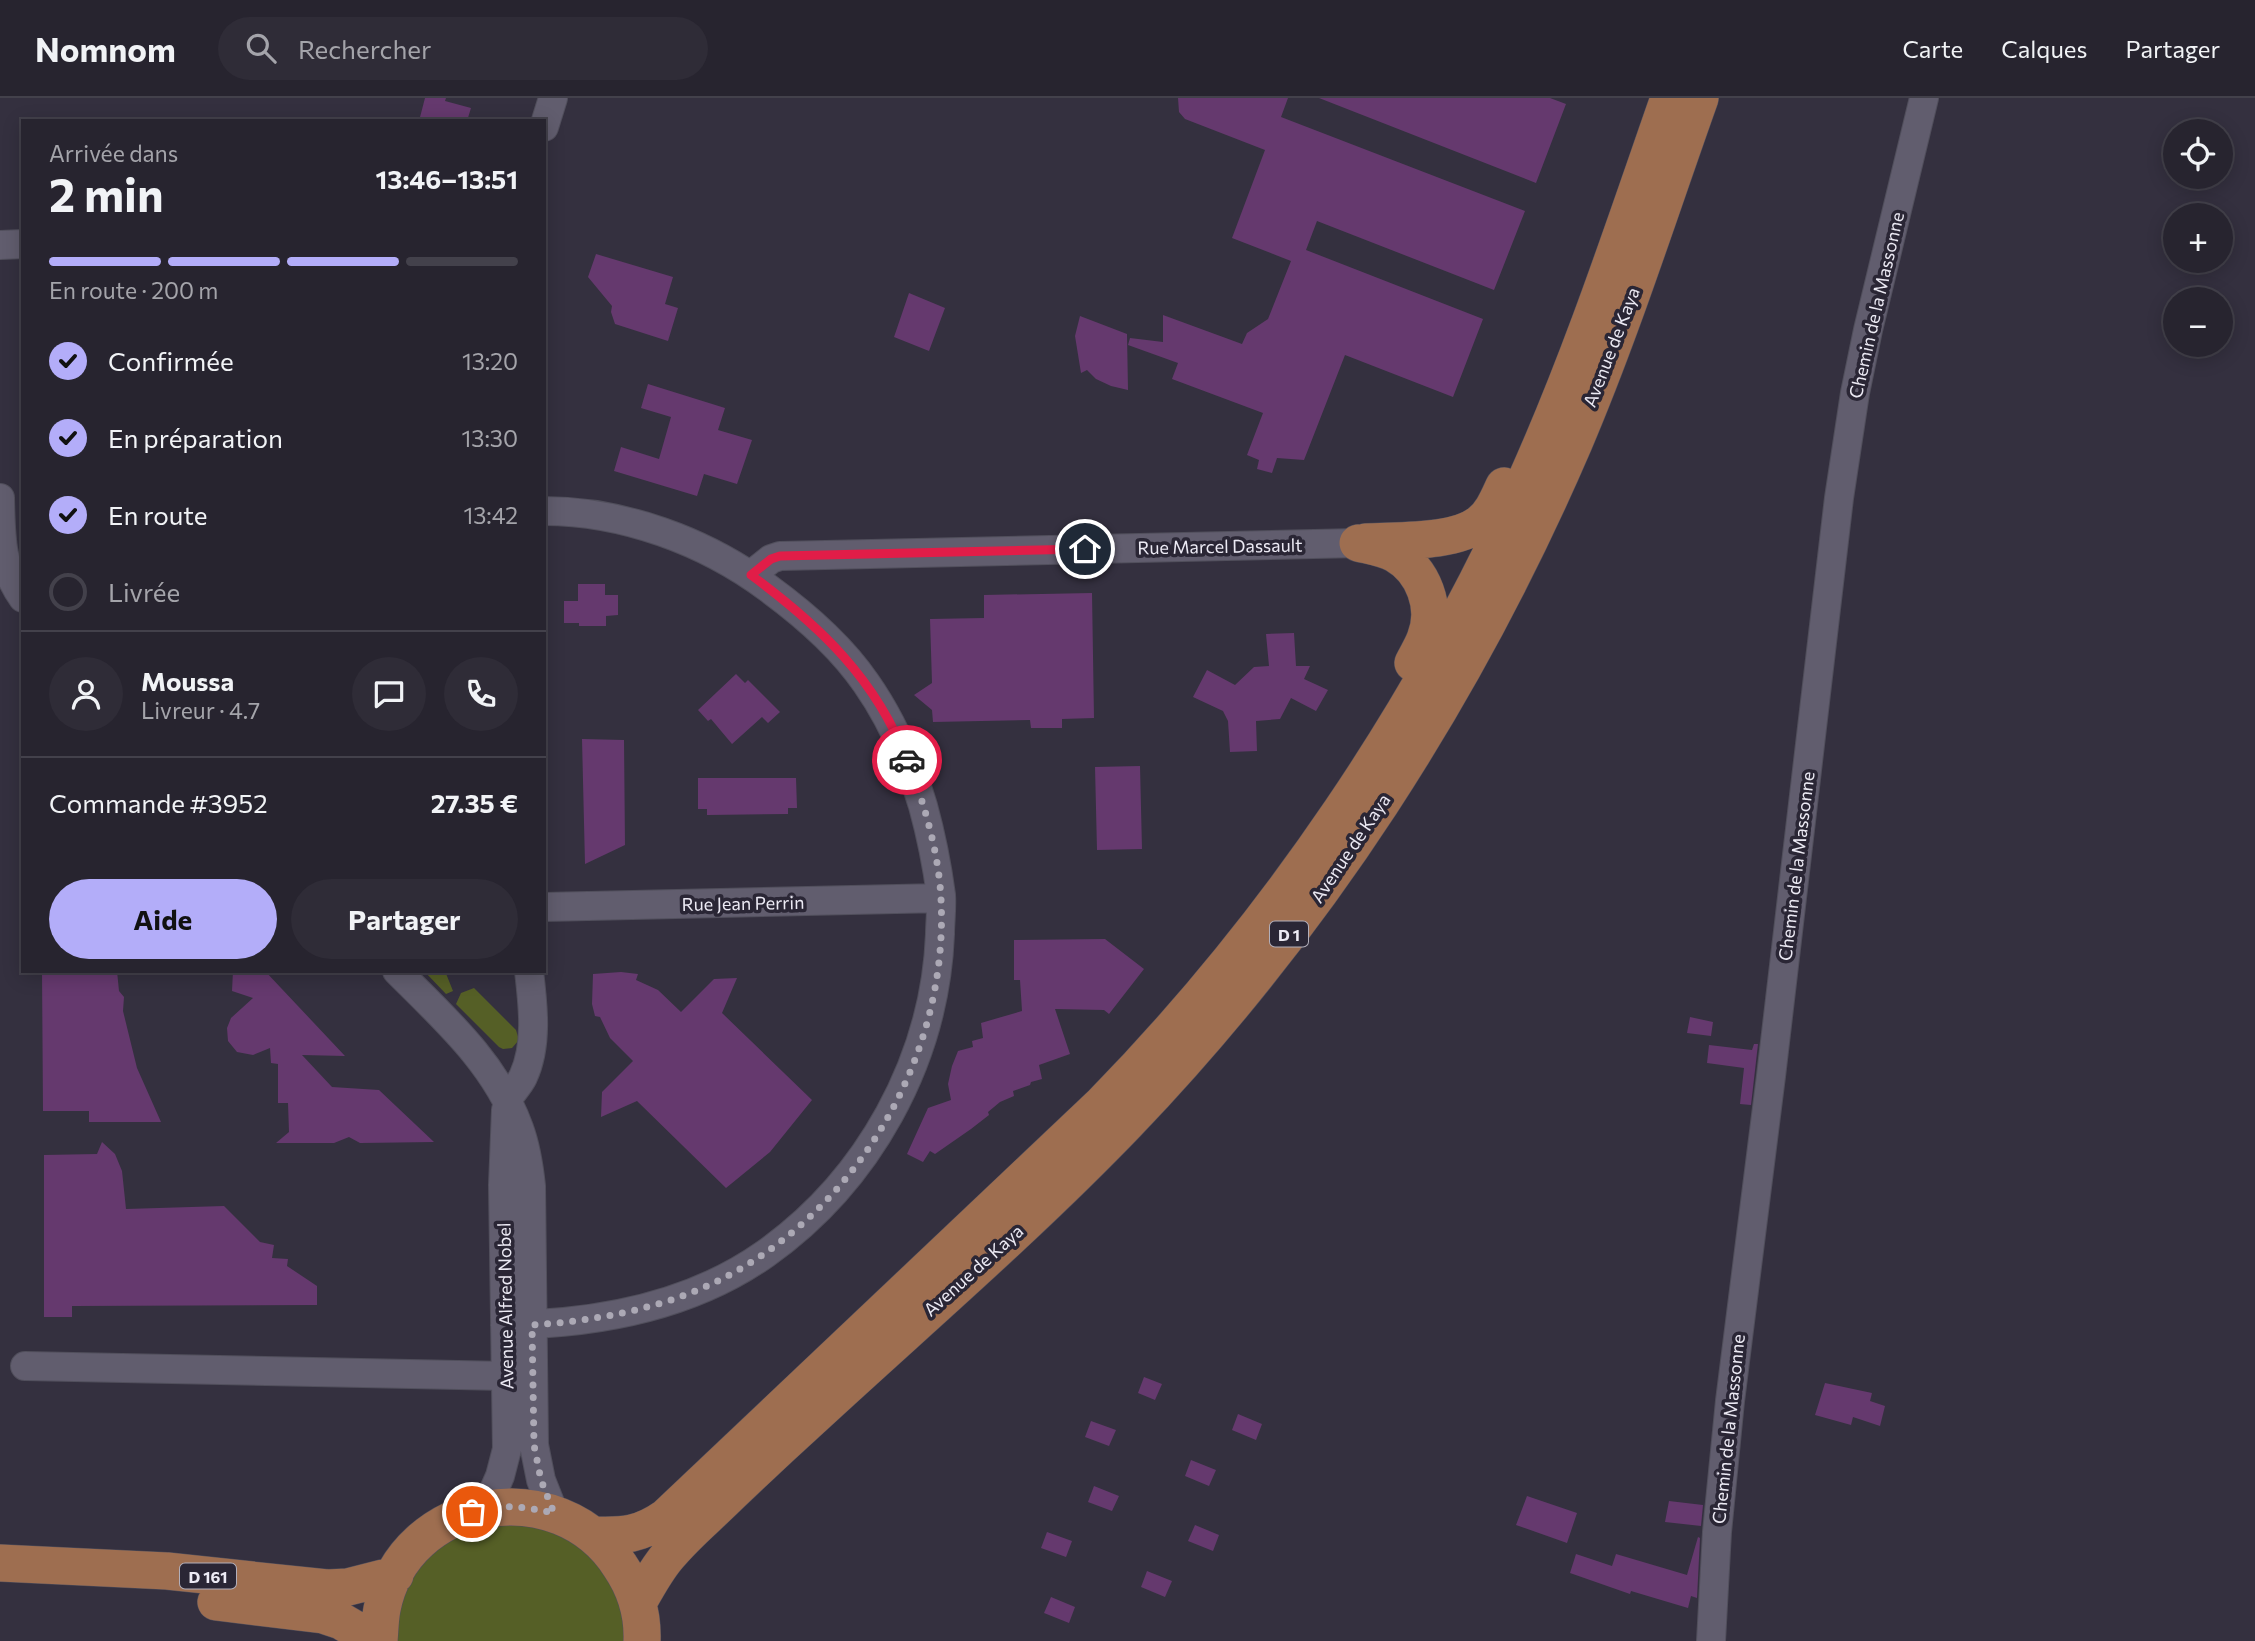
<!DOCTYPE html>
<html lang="fr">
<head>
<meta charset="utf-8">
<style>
  :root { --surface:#27242f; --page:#2f2c37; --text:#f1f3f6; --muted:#a4a4aa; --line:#43414b; --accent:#b3adf9 }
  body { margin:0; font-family:Commissioner,sans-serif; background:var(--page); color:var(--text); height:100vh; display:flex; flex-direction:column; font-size:26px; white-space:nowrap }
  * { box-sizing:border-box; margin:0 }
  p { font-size:23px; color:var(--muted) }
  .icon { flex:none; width:38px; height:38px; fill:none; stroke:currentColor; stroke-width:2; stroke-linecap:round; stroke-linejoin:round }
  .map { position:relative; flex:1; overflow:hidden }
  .drawer { position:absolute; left:21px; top:21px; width:525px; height:854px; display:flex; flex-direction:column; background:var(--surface); border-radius:0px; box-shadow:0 4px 18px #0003,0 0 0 2px var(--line) }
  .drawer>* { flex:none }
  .tools { position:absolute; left:2163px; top:21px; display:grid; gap:14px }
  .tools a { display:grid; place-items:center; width:70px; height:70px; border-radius:50%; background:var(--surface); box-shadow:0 4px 18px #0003,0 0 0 2px var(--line); font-size:35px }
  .pin { position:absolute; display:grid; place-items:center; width:60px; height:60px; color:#fff; margin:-30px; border:4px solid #fff; border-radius:50%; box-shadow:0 2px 7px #0007 }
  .courier { position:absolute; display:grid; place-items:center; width:70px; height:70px; margin:-35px; border:5px solid #e11d48; border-radius:50%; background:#fff; color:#222; box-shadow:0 2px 9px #0007 }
  .headline em { font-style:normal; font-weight:700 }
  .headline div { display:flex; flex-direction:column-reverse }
  .headline { display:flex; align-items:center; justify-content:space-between; height:119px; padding:0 28px }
  h1 { font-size:46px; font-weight:700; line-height:52px }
  .bar { display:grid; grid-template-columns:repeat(4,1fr); gap:10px 7px; align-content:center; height:84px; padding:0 28px }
  .bar i { height:9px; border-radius:5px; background:var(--line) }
  .bar .current { background:var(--accent) }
  .bar p { grid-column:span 4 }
  .line { display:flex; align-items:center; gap:18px; padding:0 28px; border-top:2px solid var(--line) }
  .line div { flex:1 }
  .round { display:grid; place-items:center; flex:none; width:74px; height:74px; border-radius:37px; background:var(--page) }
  ol { padding:0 28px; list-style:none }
  li { display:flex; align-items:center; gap:21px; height:77px }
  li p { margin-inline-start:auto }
  li .icon { padding:7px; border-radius:50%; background:var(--accent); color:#111; stroke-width:4 }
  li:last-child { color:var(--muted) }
  li i { width:38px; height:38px; border:4px solid var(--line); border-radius:50% }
  .cta { display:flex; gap:14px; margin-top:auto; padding:14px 28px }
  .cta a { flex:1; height:80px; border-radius:42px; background:var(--accent); color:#111; font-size:28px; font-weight:700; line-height:80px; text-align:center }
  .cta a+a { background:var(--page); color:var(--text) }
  header { display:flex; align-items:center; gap:42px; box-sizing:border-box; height:98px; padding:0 35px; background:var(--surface); border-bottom:2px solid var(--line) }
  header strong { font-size:33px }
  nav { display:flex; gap:38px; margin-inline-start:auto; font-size:24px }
  .search { width:490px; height:63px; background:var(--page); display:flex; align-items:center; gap:18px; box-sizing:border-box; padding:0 24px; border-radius:38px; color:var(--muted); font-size:26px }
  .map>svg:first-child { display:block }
  .green { fill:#555f26 }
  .building { fill:#65396e }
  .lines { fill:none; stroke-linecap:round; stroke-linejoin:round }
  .minor-casing { stroke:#514f5c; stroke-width:30 }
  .major-casing { stroke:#514f5c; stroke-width:38 }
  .minor { stroke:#615d6e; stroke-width:28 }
  .major { stroke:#9e6e50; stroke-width:37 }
  .done { stroke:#aca9b5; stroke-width:7; stroke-dasharray:0 12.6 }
  .route { stroke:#e11d48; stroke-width:9 }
  .labels { text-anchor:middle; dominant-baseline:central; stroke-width:7; stroke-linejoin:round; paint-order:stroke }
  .shield { fill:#2a2635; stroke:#b2afbb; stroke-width:2 }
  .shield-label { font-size:16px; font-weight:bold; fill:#eceaf4 }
  .street-label { font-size:18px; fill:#eceaf4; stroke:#2a2635 }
</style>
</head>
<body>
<header>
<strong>Nomnom</strong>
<div class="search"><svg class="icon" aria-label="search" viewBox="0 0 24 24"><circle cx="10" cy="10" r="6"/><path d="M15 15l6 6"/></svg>Rechercher</div>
<nav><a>Carte</a><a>Calques</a><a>Partager</a></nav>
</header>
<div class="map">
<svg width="2255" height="1543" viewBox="0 0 2255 1543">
  <rect width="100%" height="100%" fill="#34303f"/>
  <path class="green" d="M424 873H445L453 893 446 896Z
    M474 890 516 932 519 942 512 950 503 951 499 949 456 906 461 895Z
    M534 1424 582 1445 616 1485 629 1543H394L400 1501 430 1453 480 1426Z"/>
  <path class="building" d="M425 0H446L445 3 471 10 467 23H419Z
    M1178 0H1288L1281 19 1525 113 1494 192 1317 123 1306 152 1483 221 1453 299 1345 257 1304 362 1277 360 1272 375 1257 371 1259 362 1247 357 1263 315 1172 281 1178 265 1128 247 1130 240 1163 244V217L1242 246 1247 235 1268 221 1291 163 1232 140 1265 52 1185 21 1179 14Z
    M1319 0H1550L1566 6 1536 85Z
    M596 156 673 179 665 206 678 210 668 243 615 226 611 214 612 208 588 179Z
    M909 195 945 210 929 253 894 239Z
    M1080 218 1127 236 1128 292 1111 288 1096 281 1087 272 1081 275 1075 238Z
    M648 286 725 310 718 332 752 342 737 386 704 376 697 398 614 373 621 349 659 361 671 319 641 310Z
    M578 486H605V497H618V517L606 518V528H579V525H564V503H578Z
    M1092 495 1094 620 1062 621V630H1031L1030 622 933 624 932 612 914 597 932 585 930 521 984 520V497Z
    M1294 535 1296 568H1310L1304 581 1328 592 1316 613 1291 600 1280 621 1256 623 1257 653 1230 654 1228 623 1223 613 1193 599 1207 572 1235 587 1254 569 1269 568 1266 536Z
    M736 576 745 585 748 582 780 614 768 625 762 619 732 646 711 621 708 623 698 612Z
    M582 641 624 642 625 747 585 766Z
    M1140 668 1142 751 1097 752 1095 669Z
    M698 680H796L797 710H788V716L707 717V711H698Z
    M1105 841 1144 871 1109 916 1104 912 1055 911 1070 956 1039 967 1042 981 1031 984 1030 987 1013 993 1014 998 1000 1004 988 1014 989 1017 971 1031 935 1056 930 1053 923 1064 907 1056 928 1010 951 1002 948 986 952 968 958 953 973 949 972 943 983 940 981 925 1022 913 1020 882H1014V842Z
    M42 873H117L119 893 124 899 123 913 137 970 161 1024H89V1013H43Z
    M233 873H265L345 958 302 957 332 989 379 992 434 1044 360 1045 349 1039 334 1045H276L289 1034 288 1005H278V966L271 965 270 950 253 957 237 954 228 943 227 930 231 920 253 900 232 893Z
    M621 874 638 876 636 882 658 892 681 914 714 881 737 880 722 915 812 1002 770 1054 726 1090 637 1003 601 1019 602 994 633 963 610 940 600 919 595 918 592 906 593 876Z
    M1690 919 1713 924 1711 938 1687 935Z
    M1754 946H1758L1751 1007 1740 1006 1744 970 1707 965 1709 947 1752 952Z
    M102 1044 115 1056 122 1073 126 1111 224 1108 260 1144 274 1147 272 1160 288 1161 287 1168 317 1188V1207L72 1208V1219H44V1057L97 1056Z
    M1144 1279 1162 1286 1155 1302 1138 1295Z
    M1825 1285 1872 1295 1870 1303 1885 1308 1880 1328 1853 1319 1851 1327 1815 1317Z
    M1238 1316 1262 1326 1256 1342 1232 1332Z
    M1091 1323 1116 1332 1109 1348 1085 1339Z
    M1191 1362 1216 1372 1209 1388 1185 1378Z
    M1094 1388 1119 1398 1112 1413 1088 1404Z
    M1527 1398 1577 1415 1567 1445 1516 1427Z
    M1669 1403 1703 1407 1701 1428 1665 1424Z
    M1195 1427 1219 1437 1213 1453 1188 1443Z
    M1047 1434 1072 1443 1066 1459 1041 1450Z
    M1698 1439 1700 1440 1697 1500 1691 1498 1688 1510 1631 1493 1630 1496 1570 1475 1576 1456 1612 1468 1616 1456 1687 1477Z
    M1147 1473 1172 1483 1165 1499 1141 1489Z
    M1051 1499 1075 1509 1069 1525 1044 1515Z"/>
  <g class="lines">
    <g class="minor-casing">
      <path id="minor" d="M544 29 553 0
        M0 147 23 146
        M0 400C1 438 0 468 23 500
        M751 477 771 461 780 458 1358 445
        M544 809 941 800
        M397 873C444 920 496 966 519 1030 526 1049 529 1069 531 1088L534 1347 541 1382 554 1415
        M507 1002C512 994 519 987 523 979 538 947 533 907 529 873
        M505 1227C596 1226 690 1209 765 1156 868 1083 935 963 940 836 940 824 942 810 941 797 937 767 931 737 923 708 910 664 892 622 866 585 840 547 805 517 768 490 705 443 623 413 544 413
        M25 1268 506 1278
        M486 1410 500 1378 507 1351 503 1087 506 1012
        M1711 1543 1717 1434 1730 1303 1771 978 1839 400 1855 295 1868 232 1924 0"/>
    </g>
    <g class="major-casing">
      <path id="major" d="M1366 444C1399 442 1455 445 1480 425 1492 416 1498 401 1504 388
        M1358 445C1370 448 1384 450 1395 456 1423 472 1438 509 1425 541 1422 549 1417 557 1413 565
        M594 1437C624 1438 640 1437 666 1419L1102 1006C1278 826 1421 614 1525 384 1581 260 1624 129 1669 0
        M0 1465 167 1473 327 1490 348 1489 395 1477
        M216 1504 323 1517 341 1523 375 1543
        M638 1505C647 1489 656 1472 668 1458 682 1441 699 1426 715 1411 746 1381 778 1351 811 1321 917 1223 1027 1129 1127 1025 1316 828 1466 596 1574 345 1622 232 1659 115 1700 0
        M379 1543C380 1533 380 1521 382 1511 404 1398 559 1372 620 1468 635 1490 643 1516 642 1543"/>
    </g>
    <use href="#minor" class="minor"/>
    <use href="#major" class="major"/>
  </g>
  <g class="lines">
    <path class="done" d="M472 1414C500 1405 526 1409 554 1415L541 1382 534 1347 532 1227C578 1224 623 1217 668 1203 835 1150 950 975 941 801 939 756 924 703 907 662"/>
    <path class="route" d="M907 662C876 581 820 528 751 477L771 461 780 458 1085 451"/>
  </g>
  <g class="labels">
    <g class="shield">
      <rect x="1270" y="823.5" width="38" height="25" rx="5"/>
      <rect x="180" y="1465.5" width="56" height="25" rx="5"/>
    </g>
    <g class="shield-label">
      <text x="1289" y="836">D 1</text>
      <text x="208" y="1478">D 161</text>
    </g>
    <g class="street-label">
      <text transform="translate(1876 207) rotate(-77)">Chemin de la Massonne</text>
      <text transform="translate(1611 249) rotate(-69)">Avenue de Kaya</text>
      <text transform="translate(1220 448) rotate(-1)">Rue Marcel Dassault</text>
      <text transform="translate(1350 750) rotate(-56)">Avenue de Kaya</text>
      <text transform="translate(1796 768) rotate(-83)">Chemin de la Massonne</text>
      <text transform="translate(743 805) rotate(-1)">Rue Jean Perrin</text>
      <text transform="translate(973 1172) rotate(-42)">Avenue de Kaya</text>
      <text transform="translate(505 1208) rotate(-91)">Avenue Alfred Nobel</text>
      <text transform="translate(1728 1331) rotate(-84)">Chemin de la Massonne</text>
    </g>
  </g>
</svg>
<div class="tools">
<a><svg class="icon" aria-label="locate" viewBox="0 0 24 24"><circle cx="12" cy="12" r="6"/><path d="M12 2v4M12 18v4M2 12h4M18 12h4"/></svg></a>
<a>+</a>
<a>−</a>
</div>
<div class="pin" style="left:472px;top:1414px;background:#ea580c"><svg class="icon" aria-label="bag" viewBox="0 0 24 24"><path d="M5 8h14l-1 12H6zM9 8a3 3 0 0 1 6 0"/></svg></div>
<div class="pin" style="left:1085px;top:451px;background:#1f2937"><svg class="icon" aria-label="home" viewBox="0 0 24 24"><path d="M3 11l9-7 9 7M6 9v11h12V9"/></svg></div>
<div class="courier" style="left:907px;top:662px"><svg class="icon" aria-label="car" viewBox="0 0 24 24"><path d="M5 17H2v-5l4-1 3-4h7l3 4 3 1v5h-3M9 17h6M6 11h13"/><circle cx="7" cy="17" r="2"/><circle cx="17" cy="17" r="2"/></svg></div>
<section class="drawer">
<div class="headline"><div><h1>2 min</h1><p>Arrivée dans</p></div><em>13:46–13:51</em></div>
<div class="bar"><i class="current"></i><i class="current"></i><i class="current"></i><i></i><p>En route · 200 m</p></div>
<ol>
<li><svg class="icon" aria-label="check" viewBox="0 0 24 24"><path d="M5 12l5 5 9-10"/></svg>Confirmée<p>13:20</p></li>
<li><svg class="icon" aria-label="check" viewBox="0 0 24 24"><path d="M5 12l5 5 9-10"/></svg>En préparation<p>13:30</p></li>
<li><svg class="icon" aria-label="check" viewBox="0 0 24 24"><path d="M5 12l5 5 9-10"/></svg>En route<p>13:42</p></li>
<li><i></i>Livrée</li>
</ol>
<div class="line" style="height:126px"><a class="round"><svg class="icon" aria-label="person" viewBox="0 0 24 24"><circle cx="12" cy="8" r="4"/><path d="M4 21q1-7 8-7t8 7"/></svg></a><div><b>Moussa</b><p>Livreur · 4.7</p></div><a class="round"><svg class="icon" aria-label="chat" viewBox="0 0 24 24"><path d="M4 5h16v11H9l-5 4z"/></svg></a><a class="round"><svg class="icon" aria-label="phone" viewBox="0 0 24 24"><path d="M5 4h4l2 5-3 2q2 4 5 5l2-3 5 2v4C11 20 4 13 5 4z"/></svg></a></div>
<div class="line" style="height:91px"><div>Commande #3952</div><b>27.35 €</b></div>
<div class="cta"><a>Aide</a><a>Partager</a></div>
</section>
</div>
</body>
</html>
